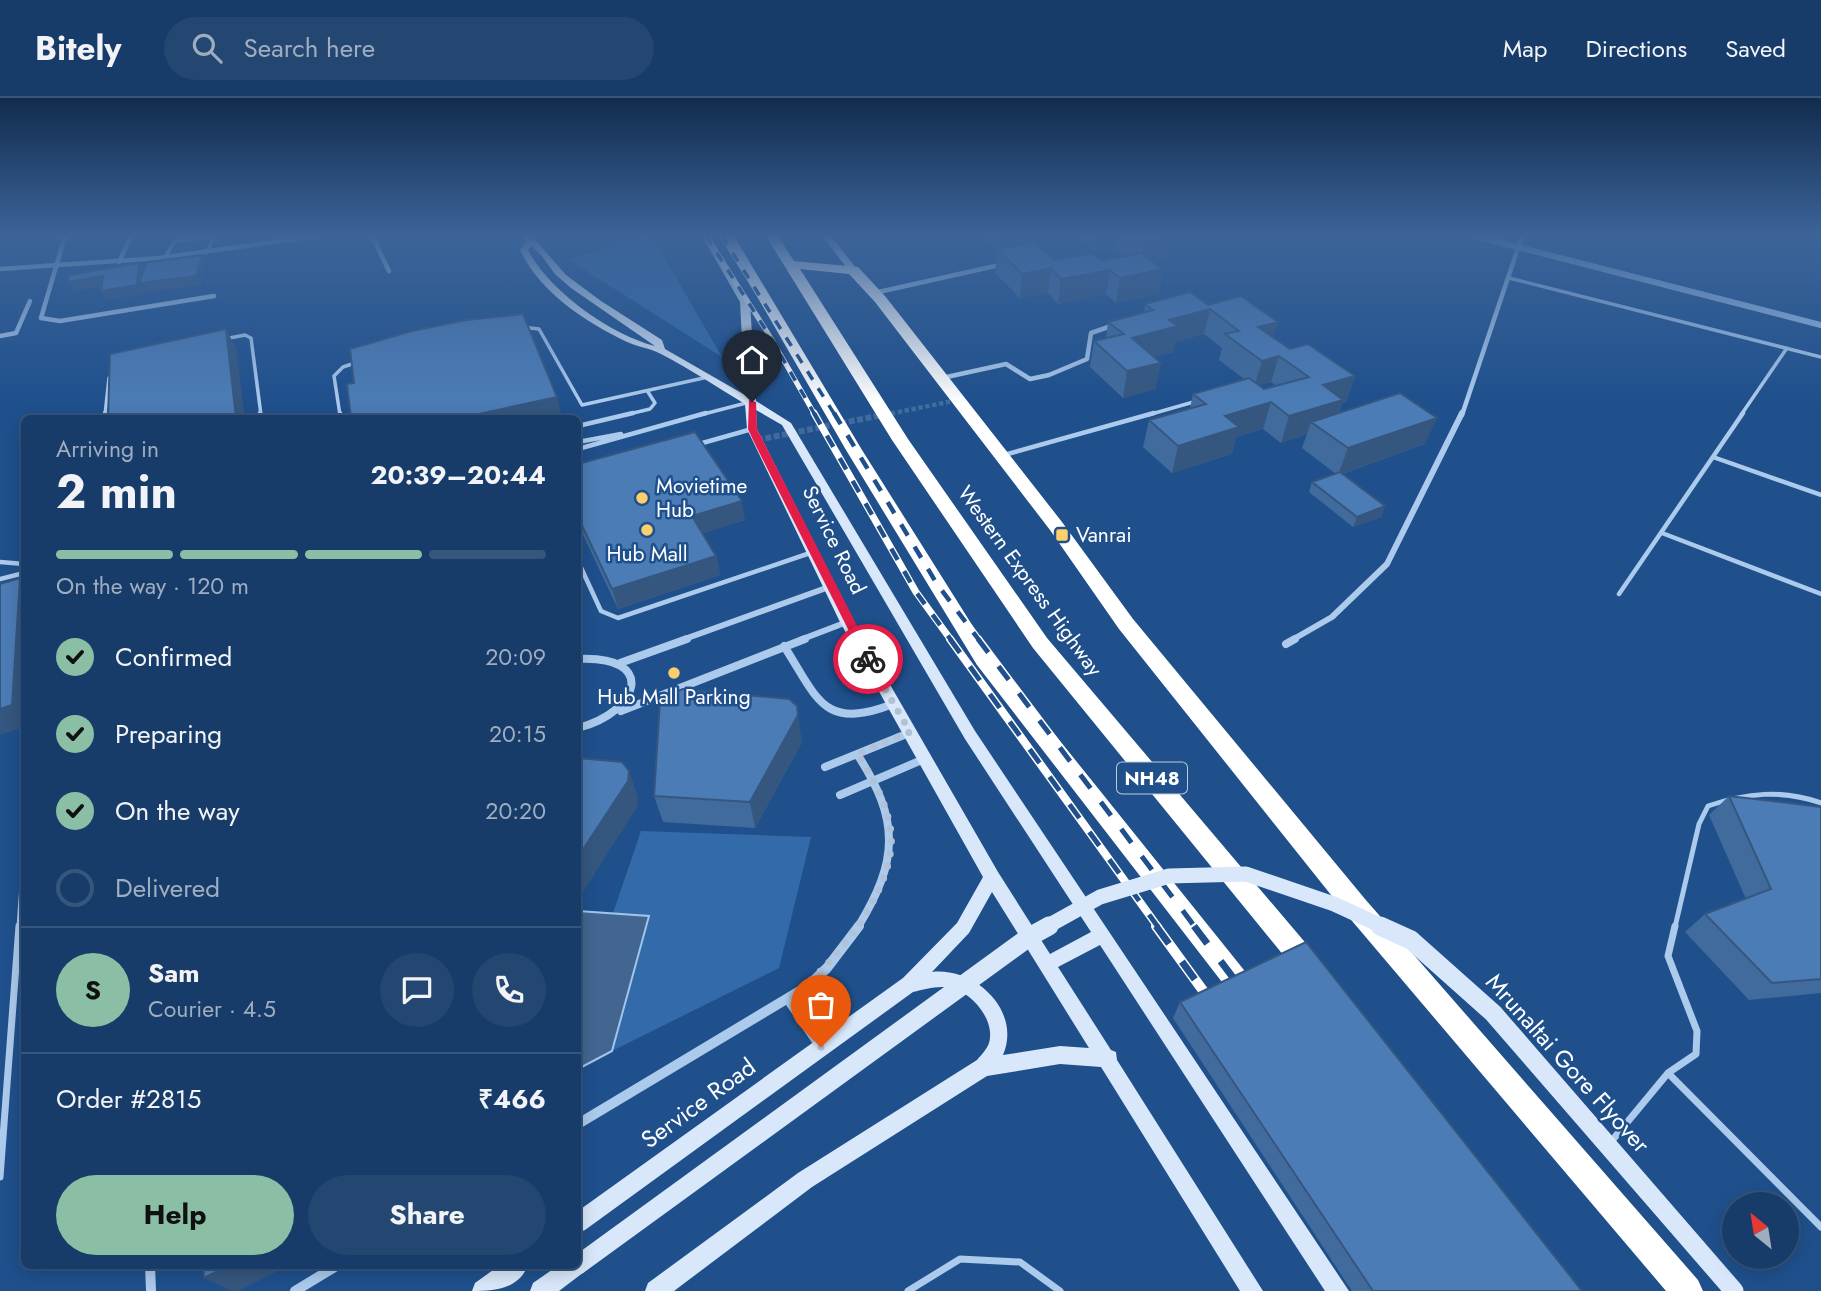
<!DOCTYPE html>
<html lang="en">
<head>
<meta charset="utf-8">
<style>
  :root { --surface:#173c69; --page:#244771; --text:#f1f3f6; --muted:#9eadc0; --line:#36567d; --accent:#8abfa5 }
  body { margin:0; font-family:Jost,sans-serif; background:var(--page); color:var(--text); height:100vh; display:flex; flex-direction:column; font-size:26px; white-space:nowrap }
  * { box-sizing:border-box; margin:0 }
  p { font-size:23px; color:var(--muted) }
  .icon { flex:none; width:38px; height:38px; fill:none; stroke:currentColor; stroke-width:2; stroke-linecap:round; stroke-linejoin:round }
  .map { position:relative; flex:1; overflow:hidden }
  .details { position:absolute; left:21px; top:317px; width:560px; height:854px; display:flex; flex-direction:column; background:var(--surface); border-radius:10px; box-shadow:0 4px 18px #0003,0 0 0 2px var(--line) }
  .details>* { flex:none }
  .needle { width:46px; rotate:330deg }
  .tools { position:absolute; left:1722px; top:1094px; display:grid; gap:14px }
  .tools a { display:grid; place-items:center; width:77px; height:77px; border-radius:50%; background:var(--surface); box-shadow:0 4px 18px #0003,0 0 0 2px var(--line); font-size:35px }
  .pin { position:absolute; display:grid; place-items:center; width:60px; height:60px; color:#fff; margin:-72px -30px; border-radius:50% 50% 50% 0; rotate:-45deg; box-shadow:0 0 7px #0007 }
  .pin .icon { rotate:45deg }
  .courier { position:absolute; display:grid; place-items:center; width:70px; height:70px; margin:-35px; border:5px solid #e11d48; border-radius:50%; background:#fff; color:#222; box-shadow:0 2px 9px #0007 }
  .overview em { font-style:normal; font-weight:700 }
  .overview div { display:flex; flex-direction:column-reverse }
  .overview { display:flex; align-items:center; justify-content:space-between; height:119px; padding:0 35px }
  h1 { font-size:46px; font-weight:700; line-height:52px }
  .bar { display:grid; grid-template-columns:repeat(4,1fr); gap:10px 7px; align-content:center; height:84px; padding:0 35px }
  .bar i { height:9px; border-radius:5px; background:var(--line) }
  .bar .active { background:var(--accent) }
  .bar p { grid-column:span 4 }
  .line { display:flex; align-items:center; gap:18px; padding:0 35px; border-top:2px solid var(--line) }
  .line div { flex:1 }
  .round { display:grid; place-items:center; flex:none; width:74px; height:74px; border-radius:37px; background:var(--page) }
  ol { padding:0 35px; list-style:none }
  li { display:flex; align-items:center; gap:21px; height:77px }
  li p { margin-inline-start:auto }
  li .icon { padding:7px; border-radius:50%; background:var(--accent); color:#111; stroke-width:4 }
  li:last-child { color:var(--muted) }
  li i { width:38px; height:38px; border:4px solid var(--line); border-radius:50% }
  .button { display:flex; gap:14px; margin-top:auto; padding:14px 35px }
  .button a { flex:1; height:80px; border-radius:42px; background:var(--accent); color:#111; font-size:28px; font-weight:700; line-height:80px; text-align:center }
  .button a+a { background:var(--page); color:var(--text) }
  header { display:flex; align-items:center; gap:42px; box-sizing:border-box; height:98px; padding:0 35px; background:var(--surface); border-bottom:2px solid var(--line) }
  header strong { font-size:33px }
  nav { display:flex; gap:38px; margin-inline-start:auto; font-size:24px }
  .search { width:490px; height:63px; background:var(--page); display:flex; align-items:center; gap:18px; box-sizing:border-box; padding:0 24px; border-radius:38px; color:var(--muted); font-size:26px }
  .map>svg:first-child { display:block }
  .green { fill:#336aa9 }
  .water { fill:#436691; stroke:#a0c5ed; stroke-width:2 }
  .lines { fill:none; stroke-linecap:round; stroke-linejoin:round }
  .stream { stroke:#a0c5ed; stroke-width:6 }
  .street-tunnel-far1 { stroke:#416a9d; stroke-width:4.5; stroke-dasharray:4.5 2.5; stroke-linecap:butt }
  .street-tunnel { stroke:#416a9d; stroke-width:6; stroke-dasharray:6 2.5; stroke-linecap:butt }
  .lane-far3 { stroke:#accaec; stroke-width:3.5 }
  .lane-far2 { stroke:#accaec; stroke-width:4.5 }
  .lane-far1 { stroke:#accaec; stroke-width:5 }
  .lane { stroke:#accaec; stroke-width:7 }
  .street-far3 { stroke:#accaec; stroke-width:4.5 }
  .street-far2 { stroke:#accaec; stroke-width:6 }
  .street-far1 { stroke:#accaec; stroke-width:8 }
  .street { stroke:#accaec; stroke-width:10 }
  .secondary { fill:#d8e7f9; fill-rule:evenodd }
  .highway { fill:#fff; fill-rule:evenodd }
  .rail-far3-casing { stroke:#fff; stroke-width:5 }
  .rail-far2-casing { stroke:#fff; stroke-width:7 }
  .rail-far1-casing { stroke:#fff; stroke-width:8 }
  .rail-casing { stroke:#fff; stroke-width:10 }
  .rail-far3 { stroke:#1f508c; stroke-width:3.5; stroke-dasharray:10; stroke-linecap:butt }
  .rail-far2 { stroke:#1f508c; stroke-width:4.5; stroke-dasharray:13; stroke-linecap:butt }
  .rail-far1 { stroke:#1f508c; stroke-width:5; stroke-dasharray:17; stroke-linecap:butt }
  .rail { stroke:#1f508c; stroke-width:7; stroke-dasharray:22; stroke-linecap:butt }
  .secondary-bridge-far1 { stroke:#d8e7f9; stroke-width:15 }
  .secondary-bridge { stroke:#d8e7f9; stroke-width:19 }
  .wall { fill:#416b9c; fill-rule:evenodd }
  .shaded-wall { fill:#35577f }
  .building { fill:#4c7cb5; stroke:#35577f; stroke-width:2 }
  .route { fill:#e11d48 }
  .done { stroke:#b1c2d7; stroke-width:7; stroke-dasharray:0 12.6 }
  .poi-dot { fill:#facf6c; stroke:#1f508c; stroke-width:2.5 }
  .labels { text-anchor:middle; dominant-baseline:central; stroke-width:5; stroke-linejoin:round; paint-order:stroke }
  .shield { fill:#1f508c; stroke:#bccadc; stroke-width:2 }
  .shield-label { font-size:19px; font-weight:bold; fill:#fff }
  .poi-label { font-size:21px; fill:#fff; stroke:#1f508c; text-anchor:start }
  .street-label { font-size:21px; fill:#fff; stroke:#1f508c }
  .near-street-label { font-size:24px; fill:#fff; stroke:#1f508c }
</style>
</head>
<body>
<header>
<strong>Bitely</strong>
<div class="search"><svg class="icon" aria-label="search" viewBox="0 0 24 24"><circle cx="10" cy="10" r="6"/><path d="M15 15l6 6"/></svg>Search here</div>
<nav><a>Map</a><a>Directions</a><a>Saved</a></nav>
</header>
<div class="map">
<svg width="1821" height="1193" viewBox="0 0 1821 1193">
  <rect width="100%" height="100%" fill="#1f508c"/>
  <path class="green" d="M643 138H652L722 259 569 162Z
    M641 733 811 739 779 870 612 953 648 818 613 815Z"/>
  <path class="water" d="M578 813 649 818 612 953 578 971Z"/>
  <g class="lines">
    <path class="stream" d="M1475 138 1821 227"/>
    <path class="street-tunnel-far1" d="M884 317 958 302"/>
    <path class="street-tunnel" d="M757 342 892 315"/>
    <path class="lane-far3" d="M206 155 215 138
      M165 159 175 143 214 139
      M1509 180 1821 259
      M521 229 539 231 582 307 708 279
      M224 241 245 237 251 240 261 317
      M105 317 109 280 113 276
      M340 317 334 278 343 269 358 264
      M625 317 650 311 655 305 648 294
      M700 317 750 304
      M1148 317 1197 303
      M1741 317 1787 250"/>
    <path class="lane-far2" d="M260 315 261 320
      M340 315 341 320
      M105 320V315
      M578 328 633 315
      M578 344 621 336
      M699 346 752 331
      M578 351 706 315
      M1004 357 1154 315
      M1713 359 1821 397
      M1662 435 1821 496
      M578 463 601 513 618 520 813 454
      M0 464 24 466
      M0 481 24 475
      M1619 496 1743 315"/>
    <path class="lane-far1" d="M19 829 24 759
      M1675 829 1699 726 1708 708C1746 695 1782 691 1821 705"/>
    <path class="lane" d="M1668 975 1821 1129
      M1610 1045 1668 975 1696 956 1697 933 1668 858 1675 828
      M0 1079 19 828
      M908 1193 960 1161 1020 1164 1060 1193"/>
    <path class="street-far3" d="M65 138 41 220 60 223 214 198
      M372 138 389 173
      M119 164 131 138
      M0 171 159 160 316 138
      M874 195 1004 166
      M0 238 16 235 30 203
      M942 280 1006 266 1030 281 1049 277 1087 261 1091 235 1114 227
      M1462 317 1522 138"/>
    <path class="street-far2" d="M682 542 829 489
      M800 542 847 524
      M1292 542 1332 519 1387 466 1462 315"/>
    <path class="street-far1" d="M1286 546 1295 541
      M784 548C818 601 823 633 893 606
      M578 561C658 557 640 614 578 630
      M620 565 687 541
      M621 613 805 541
      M857 656C900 722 899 762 858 829
      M825 669 909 635
      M840 697 924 661"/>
    <path class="street" d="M788 901 821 949
      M578 1026 808 888 827 870 859 828
      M150 1167 151 1193
      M295 1193 338 1167"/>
    <path class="secondary" d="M524 138H532L566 177 601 203 662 242 665 251 745 297 740 204 702 138H710L750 204 756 303 791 325 975 633 1349 1193H1325L1100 847 1058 869 1111 952 1116 954 1117 962 1263 1193H1240L1101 969 1060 966 987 978 812 1089 674 1193H645L648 1185 798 1075 977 962C983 955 990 948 990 939 992 919 971 894 951 890 939 887 925 891 913 894L585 1132 578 1135V1113L903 880 957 825 983 779 840 524 747 331 745 306C717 289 690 271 661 256 650 250 637 249 625 243 584 223 540 194 520 152L526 144ZM531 148 541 157 555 176 571 190 655 248C611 237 549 193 528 152ZM756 312 782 327 965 641 1091 834 1050 856 998 774 854 524 757 331ZM992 794 1089 950 1060 948 1003 957C1022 913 975 869 932 874L969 835Z
      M822 138H831L856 170V174H850Z
      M578 1157 584 1160 588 1167 584 1174 559 1193H530L533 1185 559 1167H578Z
      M500 1167H528C519 1191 495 1193 472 1193L475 1185Z"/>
    <path class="highway" d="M722 138H734L862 352 991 557 1260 892 1264 901 1260 910 1251 914 1242 910 977 567 846 352Z
      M766 138H778L794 163 858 169 885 198 1062 424 1133 521 1365 801 1698 1182 1703 1193H1666L1347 817 1119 531 1050 432 875 204 849 176 800 171 908 341 1047 540 1320 862 1324 871 1320 880 1311 883 1302 880 1033 550 892 342Z"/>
    <g class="rail-far3-casing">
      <path id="rail-far3" d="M706 138 771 240 815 317
        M722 138 835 317"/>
    </g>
    <g class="rail-far2-casing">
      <path id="rail-far2" d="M814 315 916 494 951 542
        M834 315 937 486 979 542"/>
    </g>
    <g class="rail-far1-casing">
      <path id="rail-far1" d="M950 541 1158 829
        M978 541 1195 829"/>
    </g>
    <g class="rail-casing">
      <path id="rail" d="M1156 828 1215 909
        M1194 828 1244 894"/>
    </g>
    <use href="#rail-far3" class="rail-far3"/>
    <use href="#rail-far2" class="rail-far2"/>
    <use href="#rail-far1" class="rail-far1"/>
    <use href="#rail" class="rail"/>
    <path class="secondary-bridge-far1" d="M1046 829 1100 799 1169 778 1246 776 1334 806 1384 829"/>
    <path class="secondary-bridge" d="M1380 828 1411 842 1493 915 1734 1193
      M578 1167 1029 839 1049 828"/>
  </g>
  <path class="wall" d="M985 138H1042L1041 145 1036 146 1054 162 1102 163 1125 158 1115 151 1096 155 1076 138H1172L1168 163 1156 165 1163 171 1159 196 1116 205 1106 196 1058 206 1048 195 1020 200 995 175 997 152 985 142Z
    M1145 206 1208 207 1273 239 1290 251 1355 278 1346 304 1342 305 1339 315 1425 346 1342 376 1385 408 1381 419 1353 429 1309 394 1312 384 1336 376 1302 350 1307 336 1281 345 1263 331 1236 339 1232 356 1172 375 1143 349 1149 322 1190 310 1193 296 1244 281 1219 262 1222 250 1204 236 1175 244 1173 254 1154 259 1156 291 1123 300 1090 269 1094 243 1106 240 1108 224 1144 215ZM1271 284 1277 288 1264 291 1259 287Z
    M578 366 745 422 703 435 716 458 720 477 618 511 578 426Z
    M802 644 755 730 663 724 654 698Z
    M1729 698 1821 709V895L1749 902 1685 834 1705 816 1746 801 1709 717Z
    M1180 904 1582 1193H1352L1173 920Z"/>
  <path class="shaded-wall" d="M81 138H121L84 143Z
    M160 138H210L162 143Z
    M999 138H1042L1041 145 998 154Z
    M1098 138H1117L1115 151 1096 155Z
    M1172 138 1168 163 1140 169 1144 145Z
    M202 157 207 166 201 187 145 194 143 191V196L107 202 101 193 139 165 145 174Z
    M1051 170 1048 195 1020 200 1022 176Z
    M1163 171 1159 196 1116 205 1120 180Z
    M1110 172 1106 196 1058 206 1061 181Z
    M103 178 109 187 74 194 68 184Z
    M1210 211 1204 236 1175 244 1173 254 1128 266 1132 240 1169 222Z
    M1278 224 1270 250 1258 229Z
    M226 231 236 250 245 320H236Z
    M1279 258 1271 284 1254 289 1262 263Z
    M1161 265 1156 291 1123 300 1127 273Z
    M1355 278 1346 304 1342 305 1334 328 1311 324 1307 336 1281 345 1289 318 1323 287Z
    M557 299 562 318 554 320H460Z
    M1271 304 1263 331 1236 339 1232 356 1172 375 1178 348 1225 318Z
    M1437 320 1425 346 1338 377 1348 350Z
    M742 403 745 422 696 438 692 418Z
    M1385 408 1381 419 1353 429 1357 419Z
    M716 458 720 477 618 511 612 491Z
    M20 480 24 486V629L0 637V611Z
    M798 617 802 644 755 730 750 704Z
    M629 673 638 699 637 709 578 802V759Z
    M230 1167H290L238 1193H232L204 1180Z"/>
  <path class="building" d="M1135 138H1172L1144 145Z
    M1034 144 1054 162 1093 155 1102 163 1141 155 1163 171 1120 180 1110 172 1061 181 1051 170 1022 176 997 151Z
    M202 157 196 178 139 185 147 164Z
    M139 165 137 187 101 193 103 178 68 184 69 177Z
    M1190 194 1208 207 1241 198 1278 224 1258 229 1290 251 1308 246 1355 278 1323 287 1343 302 1289 318 1271 304 1225 318 1239 329 1178 348 1149 322 1206 306 1193 296 1249 280 1264 291 1309 279 1279 258 1262 263 1225 236 1239 233 1210 211 1169 222 1178 228 1132 240 1161 265 1127 273 1094 243 1124 236 1108 224 1153 212 1145 206Z
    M523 216 557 299 460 320H359L358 318 351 320 347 286 354 285 350 251 412 233 467 222Z
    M226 231 236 320H108L110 256Z
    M1400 295 1437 320 1348 350 1311 324Z
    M695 334 742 403 692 418 716 458 612 491 578 419V366Z
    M1340 374 1385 408 1357 419 1312 384Z
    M20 480 12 607 0 611V486Z
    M683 591 789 601 797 608 798 617 750 704 654 698 660 604 670 596Z
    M578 660 622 664 629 673 628 683 578 759Z
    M1729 698 1821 709V881L1772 885 1705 816 1771 791Z
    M1306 844 1582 1193H1373L1180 904Z
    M203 1167H230L204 1180Z"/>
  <linearGradient id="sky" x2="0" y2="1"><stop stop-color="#112c4d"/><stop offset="0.45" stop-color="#3c6499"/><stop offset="1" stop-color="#3c6499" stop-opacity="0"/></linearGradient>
  <rect width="1821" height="305" fill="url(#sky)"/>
  <path class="route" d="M749 302 756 304 757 331 874 561 872 564 863 561 753 342 748 331Z"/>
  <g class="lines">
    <path class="done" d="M821 949 788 901C832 870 897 792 891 734 887 705 873 680 857 656L910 634 868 561"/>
  </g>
  <g class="poi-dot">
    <circle cx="642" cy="400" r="7"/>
    <circle cx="647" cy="432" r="7"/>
    <rect x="1055" y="430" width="14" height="14" rx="3.5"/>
    <circle cx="674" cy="575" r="7"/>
  </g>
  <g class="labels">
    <rect class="shield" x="1117" y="664.5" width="70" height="31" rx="5"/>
    <g class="shield-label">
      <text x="1152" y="680">NH48</text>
    </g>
    <g class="poi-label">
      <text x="656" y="388">Movietime<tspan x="656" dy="24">Hub</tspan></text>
      <text x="1076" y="437">Vanrai</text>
      <text x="647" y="456" text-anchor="middle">Hub Mall</text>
      <text x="674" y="599" text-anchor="middle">Hub Mall Parking</text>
    </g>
    <g class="street-label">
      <text transform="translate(834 442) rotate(64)">Service Road</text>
      <text transform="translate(1030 483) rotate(54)">Western Express Highway</text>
    </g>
    <g class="near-street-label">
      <text transform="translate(1568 965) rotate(48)">Mrunaltai Gore Flyover</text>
      <text transform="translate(698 1005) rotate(-36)">Service Road</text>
    </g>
  </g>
</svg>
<div class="tools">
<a><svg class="needle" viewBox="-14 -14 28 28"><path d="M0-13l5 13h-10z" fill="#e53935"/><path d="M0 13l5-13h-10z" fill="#9eadc0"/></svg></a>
</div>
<div class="pin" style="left:821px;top:949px;background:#ea580c"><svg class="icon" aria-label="bag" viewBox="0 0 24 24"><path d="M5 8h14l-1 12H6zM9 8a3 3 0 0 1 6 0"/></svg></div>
<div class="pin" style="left:752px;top:304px;background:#1f2937"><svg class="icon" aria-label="home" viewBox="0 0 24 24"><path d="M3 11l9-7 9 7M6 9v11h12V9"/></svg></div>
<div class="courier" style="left:868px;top:561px"><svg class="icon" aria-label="bike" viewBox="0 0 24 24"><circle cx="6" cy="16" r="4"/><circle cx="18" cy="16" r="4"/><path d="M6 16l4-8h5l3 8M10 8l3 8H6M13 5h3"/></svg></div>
<section class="details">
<div class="overview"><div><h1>2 min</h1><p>Arriving in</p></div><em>20:39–20:44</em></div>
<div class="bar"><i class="active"></i><i class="active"></i><i class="active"></i><i></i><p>On the way · 120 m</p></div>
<ol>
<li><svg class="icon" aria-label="check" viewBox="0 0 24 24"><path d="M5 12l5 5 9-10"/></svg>Confirmed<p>20:09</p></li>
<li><svg class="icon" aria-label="check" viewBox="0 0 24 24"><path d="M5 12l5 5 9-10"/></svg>Preparing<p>20:15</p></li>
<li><svg class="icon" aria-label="check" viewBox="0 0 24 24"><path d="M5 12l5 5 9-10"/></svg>On the way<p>20:20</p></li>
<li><i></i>Delivered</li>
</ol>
<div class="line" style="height:126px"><b class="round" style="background:var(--accent);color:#111">S</b><div><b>Sam</b><p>Courier · 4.5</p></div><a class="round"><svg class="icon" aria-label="chat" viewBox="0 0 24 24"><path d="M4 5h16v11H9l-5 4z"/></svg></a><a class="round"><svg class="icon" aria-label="phone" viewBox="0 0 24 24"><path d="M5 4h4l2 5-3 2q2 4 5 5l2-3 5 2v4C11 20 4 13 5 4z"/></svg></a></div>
<div class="line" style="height:91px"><div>Order #2815</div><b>₹466</b></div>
<div class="button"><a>Help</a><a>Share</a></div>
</section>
</div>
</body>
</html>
